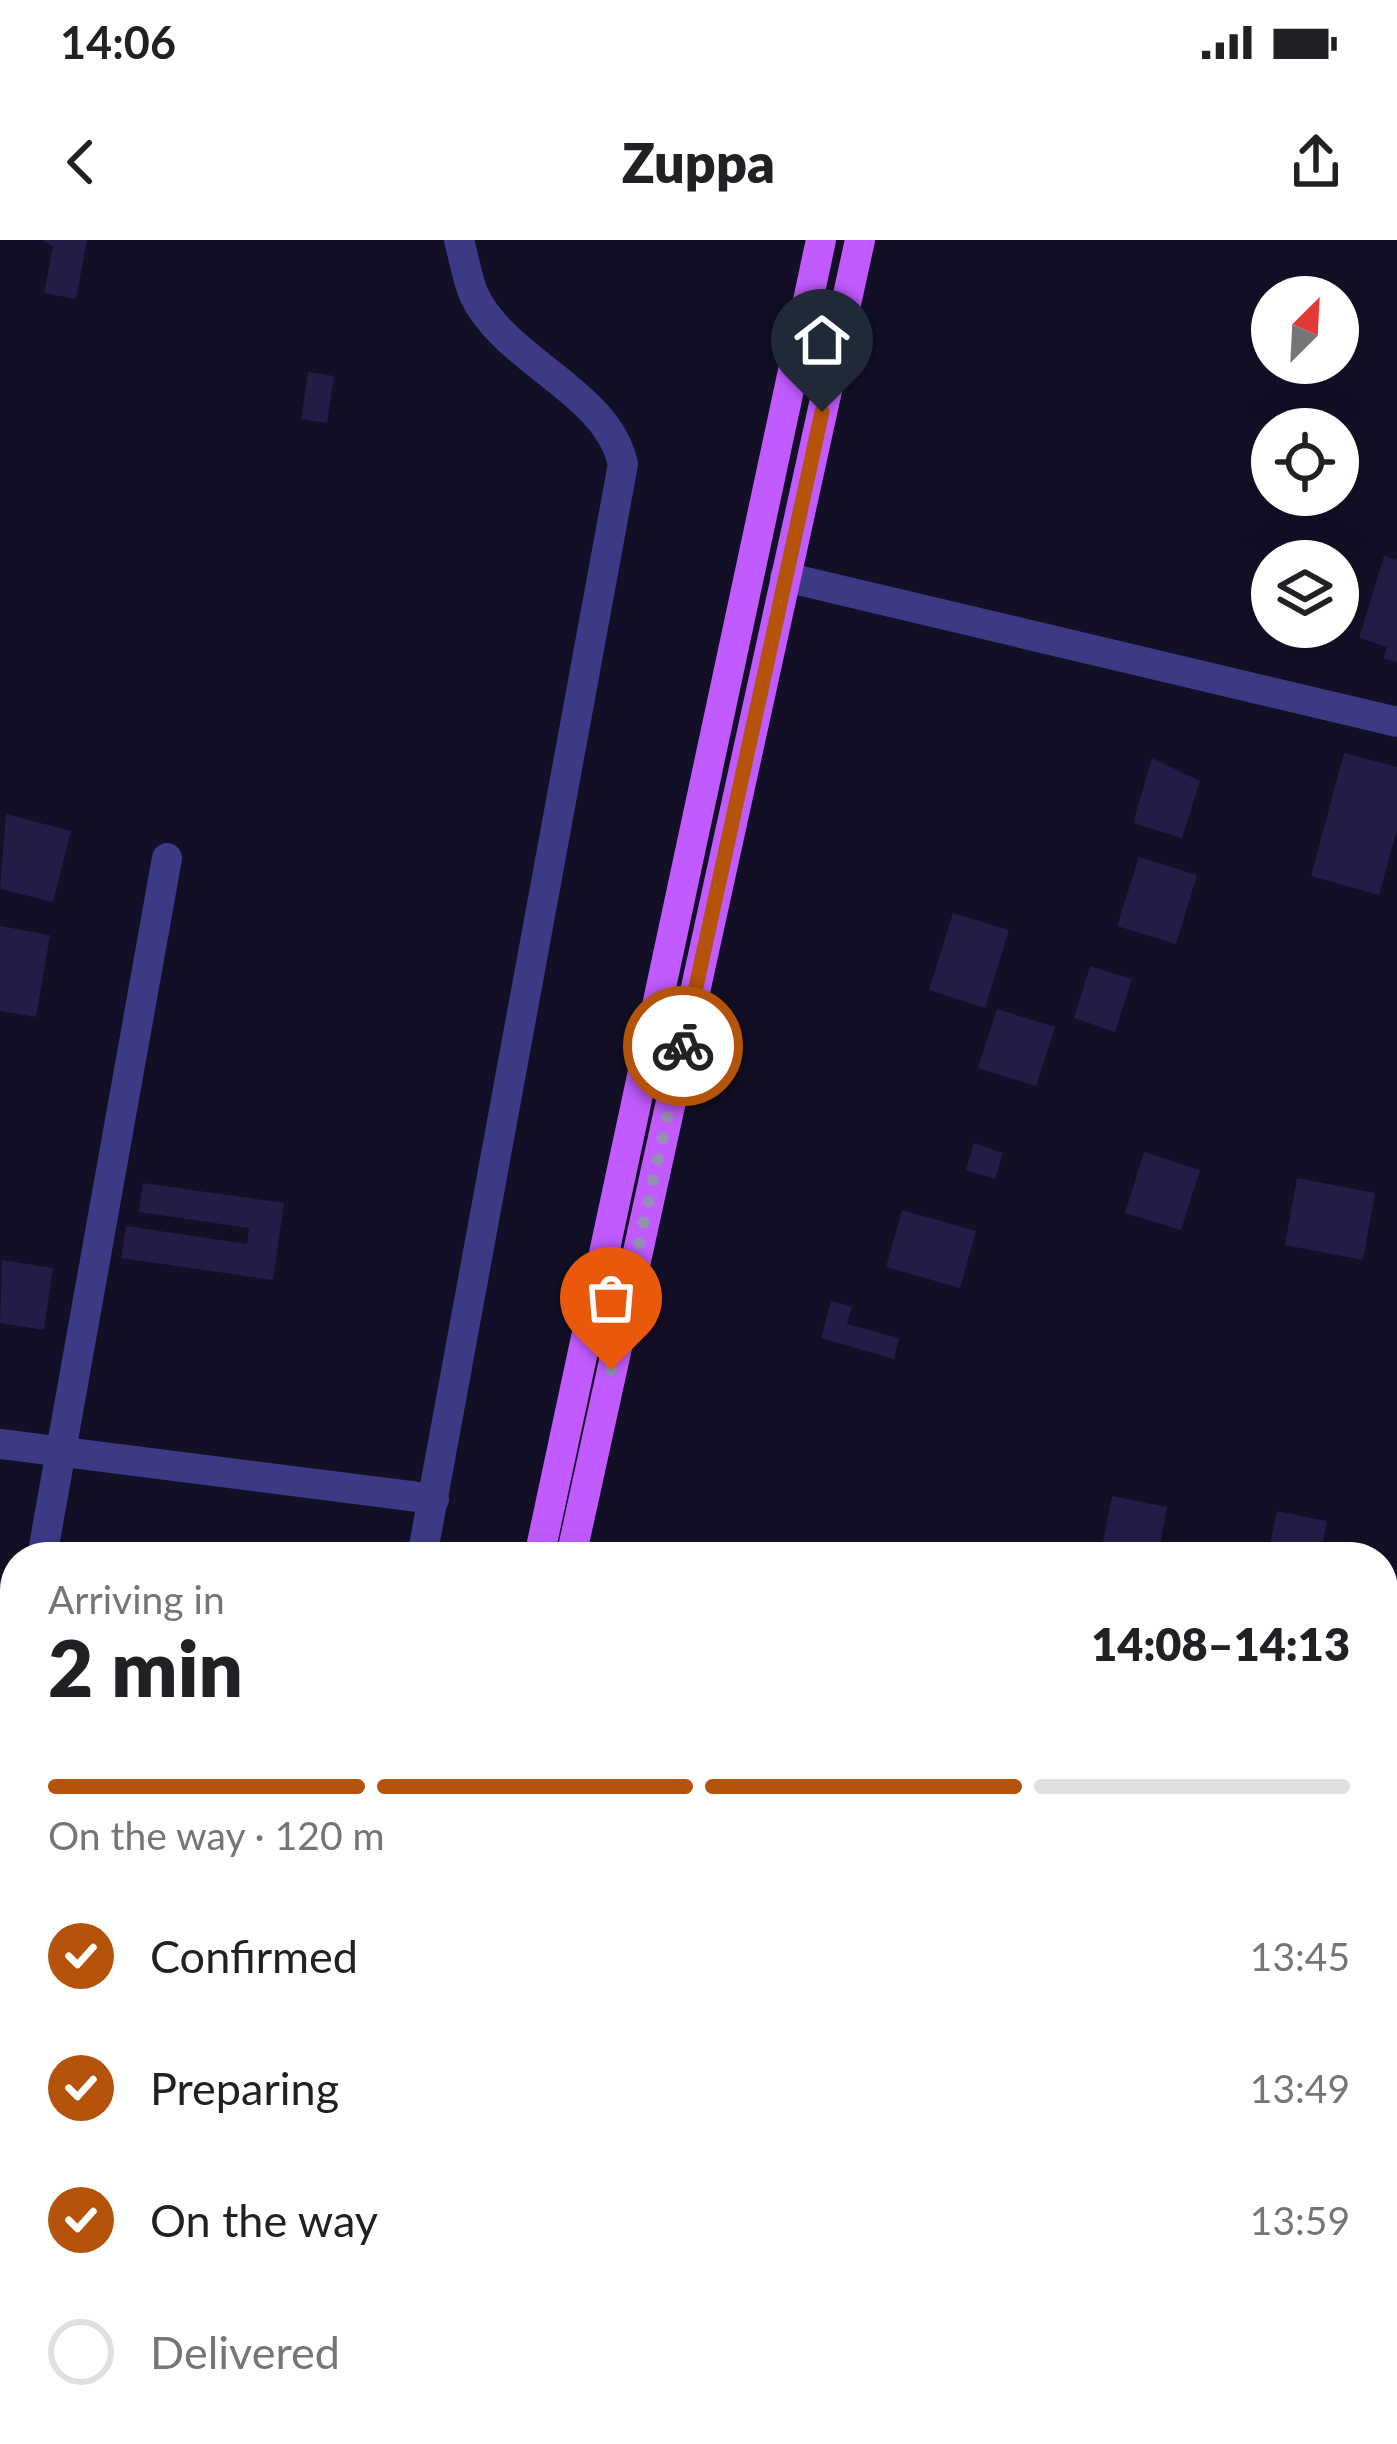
<!DOCTYPE html>
<html lang="en">
<head>
<meta charset="utf-8">
<style>
  :root { --surface:#fff; --page:#f2f2f2; --text:#202124; --muted:#757577; --line:#e0e0e0; --accent:#b45309 }
  body { margin:0; font-family:Lato,sans-serif; background:var(--page); color:var(--text); height:100vh; display:flex; flex-direction:column; font-size:45px; white-space:nowrap }
  * { box-sizing:border-box; margin:0 }
  p { font-size:39px; color:var(--muted) }
  .icon { flex:none; width:66px; height:66px; fill:none; stroke:currentColor; stroke-width:2; stroke-linecap:round; stroke-linejoin:round }
  .map { position:relative; flex:1; overflow:hidden }
  .details { position:absolute; left:0px; top:1302px; width:1398px; height:903px; display:flex; flex-direction:column; background:var(--surface); border-radius:48px 48px 0 0; box-shadow:0 12px 48px #0002 }
  .details>* { flex:none }
  .needle { width:78px; rotate:24deg }
  .fabs { position:absolute; left:1251px; top:36px; display:grid; gap:24px }
  .fabs a { display:grid; place-items:center; width:108px; height:108px; border-radius:50%; background:var(--surface); box-shadow:0 12px 48px #0002; font-size:60px }
  .pin { position:absolute; display:grid; place-items:center; width:102px; height:102px; color:#fff; margin:-123px -51px; border-radius:50% 50% 50% 0; rotate:-45deg; box-shadow:0 0 12px #0007 }
  .pin .icon { rotate:45deg }
  .courier { position:absolute; display:grid; place-items:center; width:120px; height:120px; margin:-60px; border:9px solid #b45309; border-radius:50%; background:#fff; color:#222; box-shadow:0 3px 15px #0007 }
  .headline em { font-style:normal; font-weight:800 }
  .headline div { display:flex; flex-direction:column-reverse }
  .headline { display:flex; align-items:center; justify-content:space-between; height:204px; padding:0 48px }
  h1 { font-size:78px; font-weight:800; line-height:90px }
  .bar { display:grid; grid-template-columns:repeat(4,1fr); gap:18px 12px; align-content:center; height:144px; padding:0 48px }
  .bar i { height:15px; border-radius:9px; background:var(--line) }
  .bar .on { background:var(--accent) }
  .bar p { grid-column:span 4 }
  ol { padding:0 48px; list-style:none }
  li { display:flex; align-items:center; gap:36px; height:132px }
  li p { margin-inline-start:auto }
  li .icon { padding:12px; border-radius:50%; background:var(--accent); color:#fff; stroke-width:4 }
  li:last-child { color:var(--muted) }
  li i { width:66px; height:66px; border:6px solid var(--line); border-radius:50% }
  .status { display:flex; justify-content:space-between; align-items:center; height:84px; padding:0 60px; background:var(--surface); direction:ltr }
  .status svg { height:33px; fill:currentColor }
  header { display:flex; justify-content:space-between; align-items:center; height:156px; padding:0 48px; background:var(--surface); font-size:54px; font-weight:800 }
  .map>svg:first-child { display:block }
  .building { fill:#241b47 }
  .lines { fill:none; stroke-linecap:round; stroke-linejoin:round }
  .minor { stroke:#3d3a85; stroke-width:30 }
  .major { stroke:#c25bff; stroke-width:30 }
  .done { stroke:#948fb3; stroke-width:12; stroke-dasharray:0 21.6 }
  .route { stroke:#b45309; stroke-width:15 }
</style>
</head>
<body>
<div class="status"><b>14:06</b><svg viewBox="0 0 49 12"><path d="M0 12V9h3v3zM5 12V6h3v6zM10 12V3h3v9zM15 12V0h3v12zM26 1h20v11H26zM47 4h2v5h-2z"/></svg></div>
<header><svg class="icon" aria-label="back" viewBox="0 0 24 24"><path d="M15 5l-7 7 7 7"/></svg>Zuppa<svg class="icon" aria-label="share" viewBox="0 0 24 24"><path d="M12 15V3M7 8l5-5 5 5M5 13v7h14v-7"/></svg></header>
<div class="map">
<svg width="1397" height="2204" viewBox="0 0 1397 2204">
  <rect width="100%" height="100%" fill="#130f26"/>
  <path class="building" d="M41 0H87L76 59 44 53 53 6Z
    M308 132 334 136 327 183 301 179Z
    M1384 316 1397 320V422L1383 418 1387 407 1359 398Z
    M1344 513 1397 527V589L1379 655 1311 636Z
    M1152 518 1200 541 1182 598 1133 583Z
    M6 574 71 591 53 662 0 649Z
    M1139 617 1197 635 1176 704 1117 686Z
    M953 673 1009 690 985 768 929 750Z
    M0 686 50 695 36 777 0 771Z
    M1090 726 1132 739 1115 792 1074 778Z
    M997 769 1055 787 1036 846 978 828Z
    M974 903 1003 913 995 939 966 930Z
    M1144 912 1200 930 1181 990 1125 973Z
    M1297 938 1375 953 1363 1020 1285 1005Z
    M143 943 284 963 273 1040 121 1018 126 986 247 1004 249 988 139 972Z
    M902 970 976 991 960 1048 886 1027Z
    M2 1020 53 1028 44 1090 0 1083Z
    M831 1061 852 1067 847 1084 899 1098 894 1119 821 1098Z
    M1112 1256 1167 1267 1158 1317H1100Z
    M1277 1271 1327 1281 1320 1317H1267Z"/>
  <g class="lines">
    <path class="minor" d="M785 337 1397 482
      M0 1204 434 1259
      M42 1317 167 618
      M422 1317 623 224C607 151 506 122 474 55 467 39 464 18 459 0
      M0 1544 15 1462
      M0 2006 15 2012
      M504 2190 532 2204"/>
    <path class="major" d="M539 1317 821 0
      M571 1317 860 0
      M367 2204 370 2190
      M395 2204 398 2190"/>
  </g>
  <g class="lines">
    <path class="done" d="M611 1130 683 806"/>
    <path class="route" d="M683 806 822 172"/>
  </g>
</svg>
<div class="fabs">
<a><svg class="needle" viewBox="-14 -14 28 28"><path d="M0-13l5 13h-10z" fill="#e53935"/><path d="M0 13l5-13h-10z" fill="#757577"/></svg></a>
<a><svg class="icon" aria-label="locate" viewBox="0 0 24 24"><circle cx="12" cy="12" r="6"/><path d="M12 2v4M12 18v4M2 12h4M18 12h4"/></svg></a>
<a><svg class="icon" aria-label="layers" viewBox="0 0 24 24"><path d="M12 4l9 5-9 5-9-5zM3 14l9 5 9-5"/></svg></a>
</div>
<div class="pin" style="left:611px;top:1130px;background:#ea580c"><svg class="icon" aria-label="bag" viewBox="0 0 24 24"><path d="M5 8h14l-1 12H6zM9 8a3 3 0 0 1 6 0"/></svg></div>
<div class="pin" style="left:822px;top:172px;background:#1f2937"><svg class="icon" aria-label="home" viewBox="0 0 24 24"><path d="M3 11l9-7 9 7M6 9v11h12V9"/></svg></div>
<div class="courier" style="left:683px;top:806px"><svg class="icon" aria-label="bike" viewBox="0 0 24 24"><circle cx="6" cy="16" r="4"/><circle cx="18" cy="16" r="4"/><path d="M6 16l4-8h5l3 8M10 8l3 8H6M13 5h3"/></svg></div>
<section class="details">
<div class="headline"><div><h1>2 min</h1><p>Arriving in</p></div><em>14:08–14:13</em></div>
<div class="bar"><i class="on"></i><i class="on"></i><i class="on"></i><i></i><p>On the way · 120 m</p></div>
<ol>
<li><svg class="icon" aria-label="check" viewBox="0 0 24 24"><path d="M5 12l5 5 9-10"/></svg>Confirmed<p>13:45</p></li>
<li><svg class="icon" aria-label="check" viewBox="0 0 24 24"><path d="M5 12l5 5 9-10"/></svg>Preparing<p>13:49</p></li>
<li><svg class="icon" aria-label="check" viewBox="0 0 24 24"><path d="M5 12l5 5 9-10"/></svg>On the way<p>13:59</p></li>
<li><i></i>Delivered</li>
</ol>
</section>
</div>
</body>
</html>
